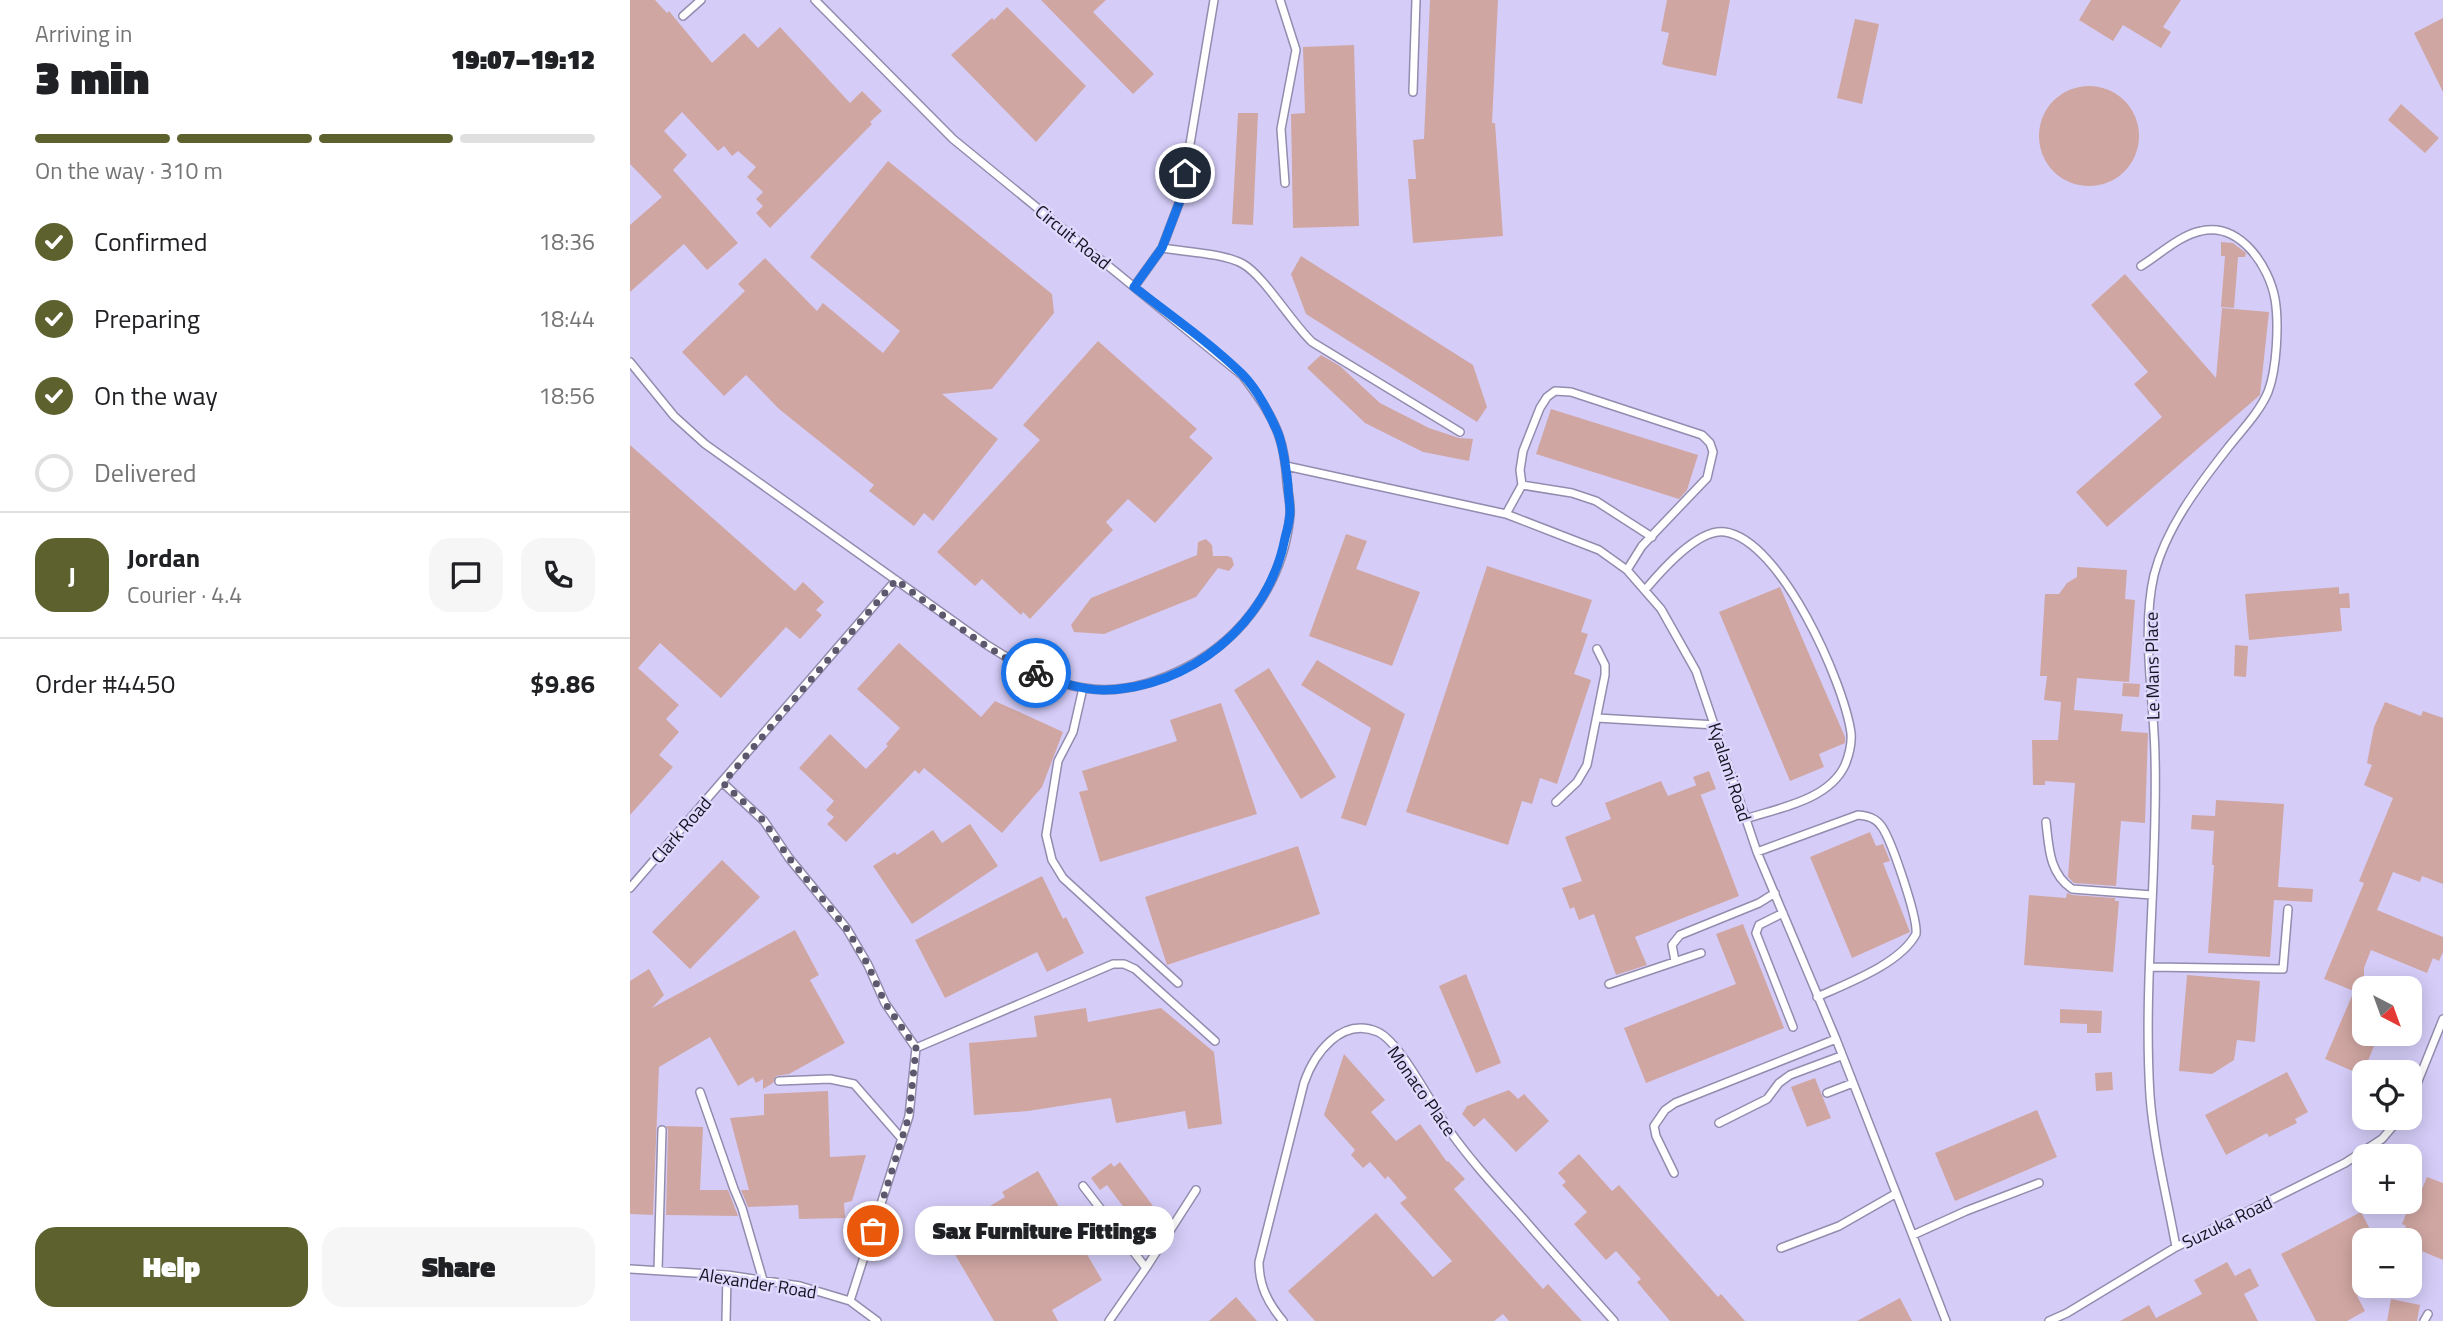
<!DOCTYPE html>
<html lang="en">
<head>
<meta charset="utf-8">
<style>
  :root { --surface:#fff; --page:#f6f6f6; --text:#202124; --muted:#757577; --line:#e0e0e0; --accent:#5d612e }
  body { margin:0; font-family:"Titillium Web",sans-serif; background:var(--page); color:var(--text); height:100vh; display:flex; flex-direction:column; font-size:26px; white-space:nowrap }
  * { box-sizing:border-box; margin:0 }
  p { font-size:23px; color:var(--muted) }
  .icon { flex:none; width:38px; height:38px; fill:none; stroke:currentColor; stroke-width:2; stroke-linecap:round; stroke-linejoin:round }
  .map { position:relative; flex:1; overflow:hidden }
  .drawer { display:flex; flex-direction:column; background:var(--surface); width:630px }
  .drawer>* { flex:none }
  .needle { width:46px; rotate:139deg }
  .tools { position:absolute; left:1722px; top:976px; display:grid; gap:14px }
  .tools a { display:grid; place-items:center; width:70px; height:70px; border-radius:14px; background:var(--surface); box-shadow:0 4px 18px #0003; font-size:35px }
  .pin { position:absolute; display:grid; place-items:center; width:60px; height:60px; color:#fff; margin:-30px; border:4px solid #fff; border-radius:50%; box-shadow:0 2px 7px #0007 }
  .courier { position:absolute; display:grid; place-items:center; width:70px; height:70px; margin:-35px; border:5px solid #1a73e8; border-radius:50%; background:#fff; color:#222; box-shadow:0 2px 9px #0007 }
  .bubble { position:absolute; height:49px; border-radius:21px; background:var(--surface); box-shadow:0 4px 18px #0003; font-size:23px; font-weight:800; line-height:49px; text-align:center }
  .summary em { font-style:normal; font-weight:800 }
  .summary div { display:flex; flex-direction:column-reverse }
  .summary { display:flex; align-items:center; justify-content:space-between; height:119px; padding:0 35px }
  h1 { font-size:46px; font-weight:800; line-height:52px }
  .bar { display:grid; grid-template-columns:repeat(4,1fr); gap:10px 7px; align-content:center; height:84px; padding:0 35px }
  .bar i { height:9px; border-radius:5px; background:var(--line) }
  .bar .selected { background:var(--accent) }
  .bar p { grid-column:span 4 }
  .line { display:flex; align-items:center; gap:18px; padding:0 35px; border-top:2px solid var(--line) }
  .line div { flex:1 }
  .round { display:grid; place-items:center; flex:none; width:74px; height:74px; border-radius:21px; background:var(--page) }
  ol { padding:0 35px; list-style:none }
  li { display:flex; align-items:center; gap:21px; height:77px }
  li p { margin-inline-start:auto }
  li .icon { padding:7px; border-radius:50%; background:var(--accent); color:#fff; stroke-width:4 }
  li:last-child { color:var(--muted) }
  li i { width:38px; height:38px; border:4px solid var(--line); border-radius:50% }
  .action { display:flex; gap:14px; margin-top:auto; padding:14px 35px }
  .action a { flex:1; height:80px; border-radius:21px; background:var(--accent); color:#fff; font-size:28px; font-weight:800; line-height:80px; text-align:center }
  .action a+a { background:var(--page); color:var(--text) }
  main { display:flex; flex:1; min-height:0 }
  .map>svg:first-child { display:block }
  .built { fill:#d5cdf8; fill-rule:evenodd }
  .building { fill:#d0a6a2 }
  .lines { fill:none; stroke-linecap:round; stroke-linejoin:round }
  .lane-casing { stroke:#938cae; stroke-width:10 }
  .lane { stroke:#fff; stroke-width:7 }
  .done { stroke:#5d586e; stroke-width:7; stroke-dasharray:0 12.6 }
  .route { stroke:#1a73e8; stroke-width:9 }
  .labels { text-anchor:middle; dominant-baseline:central; stroke-width:5; stroke-linejoin:round; paint-order:stroke }
  .street-label { font-size:18px; fill:#161320; stroke:#e0d9fe }
</style>
</head>
<body>
<main>
<section class="drawer">
<div class="summary"><div><h1>3 min</h1><p>Arriving in</p></div><em>19:07–19:12</em></div>
<div class="bar"><i class="selected"></i><i class="selected"></i><i class="selected"></i><i></i><p>On the way · 310 m</p></div>
<ol>
<li><svg class="icon" aria-label="check" viewBox="0 0 24 24"><path d="M5 12l5 5 9-10"/></svg>Confirmed<p>18:36</p></li>
<li><svg class="icon" aria-label="check" viewBox="0 0 24 24"><path d="M5 12l5 5 9-10"/></svg>Preparing<p>18:44</p></li>
<li><svg class="icon" aria-label="check" viewBox="0 0 24 24"><path d="M5 12l5 5 9-10"/></svg>On the way<p>18:56</p></li>
<li><i></i>Delivered</li>
</ol>
<div class="line" style="height:126px"><b class="round" style="background:var(--accent);color:#fff">J</b><div><b>Jordan</b><p>Courier · 4.4</p></div><a class="round"><svg class="icon" aria-label="chat" viewBox="0 0 24 24"><path d="M4 5h16v11H9l-5 4z"/></svg></a><a class="round"><svg class="icon" aria-label="phone" viewBox="0 0 24 24"><path d="M5 4h4l2 5-3 2q2 4 5 5l2-3 5 2v4C11 20 4 13 5 4z"/></svg></a></div>
<div class="line" style="height:91px"><div>Order #4450</div><b>$9.86</b></div>
<div class="action"><a>Help</a><a>Share</a></div>
</section>
<div class="map">
<svg width="1813" height="1321" viewBox="0 0 1813 1321">
  <rect width="100%" height="100%" fill="#e0d9fe"/>
  <path class="built" d="M0 0H1813V1321H0ZM1734 989H1780V1034H1734ZM1734 1073H1780V1118H1734ZM1734 1157H1780V1202H1734ZM1734 1241H1780V1286H1734Z"/>
  <path class="building" d="M0 0H25L37 13 39 11 82 63 114 33 128 48 150 27 220 103 232 91 252 111 240 122 242 124 140 228 126 213 133 206 126 199 133 192 117 177 126 167 108 151 102 156 94 146 88 151 52 112 34 131 57 155 43 170 108 243 77 270 54 244 0 292V225L32 197 0 164Z
    M411 0H476L463 12 524 74 503 94Z
    M800 0H868L862 123H865L873 236 783 243 778 179H786L783 140 794 139Z
    M1037 0H1100L1086 76 1036 66 1032 64 1039 33 1031 31Z
    M1461 0H1551L1533 27 1541 32 1531 48 1493 25 1483 41 1449 20Z
    M377 7 456 86 406 142 321 55 362 18 364 20Z
    M1813 18V92L1784 33Z
    M1225 19 1249 24 1232 104 1207 98Z
    M724 45 729 226 663 228 661 114 675 113 673 47Z
    M1409 136a50 50 0 1 1 100 0a50 50 0 1 1-100 0Z
    M1771 104 1809 138 1795 153 1758 120Z
    M608 113H628L623 225 602 224Z
    M258 161 422 294 424 313 362 389 312 394 368 439 303 521 294 513 284 526 239 491 244 485 149 409 116 375 94 396 52 352 115 291 108 284 135 258 187 311 193 303 253 353 270 331 180 257Z
    M1591 242 1603 243 1616 253 1615 257H1608L1604 308 1591 307 1595 256H1591Z
    M671 256 843 365 857 407 847 422 676 314 661 274Z
    M1495 274 1586 378 1592 308 1639 312 1630 395 1477 527 1446 492 1532 417 1504 384 1518 372 1461 305Z
    M468 341 567 429 559 437 583 458 525 523 498 499 476 522 483 530 400 619 393 612 391 615 352 579 345 586 307 552 410 440 393 425Z
    M691 355 710 366 750 403 799 428 829 438 843 439 839 461 793 452 735 423 677 368Z
    M921 409 1068 455 1057 490 1049 499 906 454Z
    M0 445 165 591 173 582 194 602 186 610 192 615 170 639 156 627 91 698 30 643 8 668 49 705 36 719 49 732 29 755 43 767 0 815Z
    M716 534 737 541 726 569 790 592 762 666 679 636Z
    M576 539 582 545 583 556H598L602 558 604 565 599 571 588 568 566 597 474 634 444 632 441 625 461 598 567 555 568 542Z
    M857 566 962 600 951 632 958 634 944 674 961 680 927 784 910 778 902 804 892 801 878 845 776 812Z
    M1447 567 1497 570 1495 599 1505 600 1499 682 1447 678 1444 710 1493 714 1491 731 1518 733 1515 823 1491 821 1486 886 1444 883 1438 877 1445 783 1415 781V785H1403L1402 740H1428L1431 702 1414 700 1417 676H1410L1415 594H1429L1437 583 1447 577Z
    M1150 587 1215 737V743L1189 754 1194 767 1160 781 1089 612Z
    M1709 587V594L1719 593 1720 608H1710L1712 631 1619 640 1615 594Z
    M269 643 351 717 365 701 433 732 412 787 372 833 294 768 289 774 285 770 216 842 197 824 204 817 196 810 204 801 169 768 200 734 236 769 258 746 256 744 270 728 227 689Z
    M1605 645 1618 646 1616 677 1604 676Z
    M687 660 775 714 736 826 711 818 741 728 671 685Z
    M639 668 706 777 671 799 604 690Z
    M1493 683 1510 684 1509 697 1492 696Z
    M1755 702 1791 716 1793 711 1813 718V884L1792 876 1790 882 1763 872 1747 910 1813 937V952L1809 961 1803 958 1797 973 1741 950 1734 968V1034H1749L1732 1075 1695 1059 1724 991 1694 979 1734 883 1729 881 1763 798 1734 785 1742 765 1737 763 1744 727Z
    M591 703 627 814 470 862 449 792 458 790 452 771 547 741 540 720Z
    M1079 771 1086 789 1070 795 1063 777Z
    M1031 781 1038 796 1067 785 1109 896 1005 937 1017 965 986 975 964 914 949 920 944 907 940 909 932 888 952 881 935 837 981 819 975 803Z
    M1586 800 1654 804 1648 887 1683 889 1682 902 1644 900 1640 957 1578 953 1584 865H1582L1584 831 1561 829 1562 815 1585 816Z
    M340 824 368 866 282 924 243 866 265 852 267 855 303 830 312 843Z
    M1240 832 1246 846 1253 844 1260 861 1253 863 1280 932 1222 958 1180 857Z
    M668 846 690 914 537 965 515 897Z
    M92 860 130 897 60 969 22 932Z
    M412 876 433 919 436 917 454 953 417 972 407 952 315 998 285 940Z
    M1437 893 1442 895 1485 898V901H1489L1483 972 1394 965 1399 895 1436 898Z
    M1113 924 1154 1028 1016 1083 994 1028 1106 984 1086 934Z
    M165 930 189 975 180 980 215 1043 159 1074 146 1076 143 1083 133 1089V1079L126 1083 123 1077 108 1086 80 1037 29 1067 23 1215 0 1214V981L19 969 34 995 22 1008Z
    M836 974 871 1063 846 1073 809 986Z
    M1557 975 1630 981 1625 1042 1607 1040 1604 1060 1582 1074 1549 1071Z
    M456 1008 458 1022 531 1008 584 1052 592 1124 558 1129 555 1111 486 1123 481 1098 398 1111 344 1115 339 1043 407 1037 404 1016Z
    M1430 1009 1472 1011 1471 1033H1457V1024L1430 1023Z
    M714 1054 755 1100 741 1112 766 1141 790 1124 817 1162 818 1161 835 1179 824 1189 913 1289 918 1284 952 1321H879L873 1314 864 1321H685L658 1291 746 1213 803 1277 822 1261 770 1203 777 1198 758 1176 755 1179 740 1162 733 1168 721 1155 725 1150 694 1115Z
    M1482 1072 1483 1090 1466 1091 1465 1073Z
    M1657 1072 1678 1112 1665 1119 1667 1123 1639 1137 1637 1133 1596 1155 1575 1115Z
    M1185 1078 1201 1118 1177 1127 1161 1087Z
    M879 1090 888 1099 894 1094 919 1121 886 1152 854 1118 844 1127 832 1114 837 1106Z
    M198 1091 200 1157 236 1155 222 1201 214 1203 215 1218 169 1219 168 1205 118 1207 111 1190H119L100 1118 134 1115V1094Z
    M1407 1110 1427 1157 1325 1201 1305 1153Z
    M36 1126 73 1127 70 1190H98L108 1216 36 1215 38 1130Z
    M949 1154 982 1191 989 1185 1088 1297 1091 1294 1115 1321H1040L1007 1282 1011 1279 986 1251 976 1260 944 1224 957 1212 932 1185 936 1182 928 1173Z
    M490 1162 529 1214 522 1219 526 1224 513 1233 477 1185 470 1190 461 1178 481 1163 484 1167Z
    M408 1171 472 1280 422 1310 428 1321H364L313 1234 375 1197 372 1192Z
    M1797 1177 1813 1183V1260L1780 1246V1241H1770L1776 1226 1772 1224 1785 1192 1790 1194Z
    M1731 1212 1746 1241H1734V1286L1740 1289 1727 1296 1735 1311 1717 1321H1686L1651 1254Z
    M1597 1262 1605 1276 1620 1268 1629 1286 1614 1294 1628 1321H1490L1519 1305 1526 1318 1572 1294 1564 1280Z
    M606 1297 627 1321H579Z
    M1270 1298 1282 1321H1227Z
    M1761 1299 1790 1305 1787 1321H1757Z"/>
  <g class="lines">
    <g class="lane-casing">
      <path id="lane" d="M650 0 666 50 651 129 655 183
        M53 16 71 0
        M783 92 786 0
        M532 248C555 252 593 253 613 264 634 276 661 322 682 342L830 432
        M1511 266C1529 255 1550 235 1571 231 1610 222 1639 266 1645 299 1649 323 1647 369 1638 392 1629 413 1611 431 1597 449 1568 486 1536 528 1524 575 1511 631 1524 699 1525 756 1528 870 1513 983 1520 1096 1524 1147 1537 1197 1546 1247
        M504 287 532 248 551 198 584 0
        M0 362 44 416 75 444 357 645C387 664 418 683 454 688 489 694 526 683 557 667 615 637 654 580 660 515 661 504 658 493 657 483 656 467 654 450 649 436 641 413 627 395 613 376L323 139 185 0
        M656 466 876 514 969 550 997 570 1031 609 1066 671 1127 852 1206 1039 1316 1321
        M892 485 942 493 966 501 1022 537
        M876 514 892 485 890 470 893 451 910 408 917 397 925 391 941 392 1072 435 1080 443 1083 452 1077 478 1012 546 997 570
        M1015 590C1031 571 1068 528 1095 532 1151 540 1214 683 1221 733 1222 744 1219 755 1215 765 1199 800 1149 808 1115 819
        M453 688 443 732 428 761 416 835 422 860 433 878 548 983
        M967 718 1086 725
        M93 783 134 821 159 858 217 929 238 965 255 1003 286 1048 279 1116 220 1301
        M926 802 947 782 957 765 975 675V665L967 649
        M1416 822C1419 848 1419 873 1442 889L1522 895
        M1127 852 1228 815C1238 816 1246 818 1252 827 1262 842 1288 918 1286 934 1270 964 1218 983 1187 997
        M0 888 266 580
        M1153 913 1129 925 1126 933 1163 1027
        M1045 961 1042 945 1050 935 1129 903 1145 893
        M1520 967 1653 969 1658 909
        M979 984 1071 953
        M286 1048 483 964H494L505 969 585 1041
        M149 1081 200 1079 224 1084 272 1139
        M70 1092 104 1189 112 1208 133 1280
        M1197 1093 1223 1083
        M1780 1101 1813 1019
        M1089 1123 1137 1099 1149 1083 1160 1075 1211 1056
        M1044 1173 1026 1136 1024 1126 1035 1110 1045 1103 1206 1039
        M453 1186 516 1268
        M1283 1235 1336 1211 1409 1183
        M1151 1248 1209 1226 1265 1194
        M0 1269 97 1275 170 1286 220 1301 247 1321
        M28 1270 32 1130
        M96 1321 97 1275
        M479 1321 516 1268 566 1190
        M653 1321C638 1303 629 1286 629 1262L674 1083C684 1054 711 1016 748 1032 770 1042 802 1105 817 1127 839 1159 866 1188 892 1217 922 1252 953 1286 984 1321
        M1419 1321 1437 1313 1546 1247 1715 1163 1752 1139 1770 1118
        M1794 1321 1798 1314"/>
    </g>
    <use href="#lane" class="lane"/>
  </g>
  <g class="lines">
    <path class="done" d="M243 1231 279 1116 286 1048 255 1003 238 965 217 929 159 858 134 821 93 783 266 580C306 609 361 655 406 673"/>
    <path class="route" d="M406 673C427 681 450 690 473 690 560 689 639 623 655 538 657 530 660 521 660 512 660 503 658 494 658 485 656 468 654 449 648 433 639 413 628 390 612 374 579 342 540 315 504 287L532 248 551 198 555 173"/>
  </g>
  <g class="labels">
    <g class="street-label">
      <text transform="translate(443 237) rotate(39)">Circuit Road</text>
      <text transform="translate(1522 666) rotate(-91)">Le Mans Place</text>
      <text transform="translate(1100 772) rotate(72)">Kyalami Road</text>
      <text transform="translate(51 830) rotate(-49)">Clark Road</text>
      <text transform="translate(792 1091) rotate(55)">Monaco Place</text>
      <text transform="translate(1597 1222) rotate(-26)">Suzuka Road</text>
      <text transform="translate(128 1283) rotate(9)">Alexander Road</text>
    </g>
  </g>
</svg>
<div class="tools">
<a><svg class="needle" viewBox="-14 -14 28 28"><path d="M0-13l5 13h-10z" fill="#e53935"/><path d="M0 13l5-13h-10z" fill="#757577"/></svg></a>
<a><svg class="icon" aria-label="locate" viewBox="0 0 24 24"><circle cx="12" cy="12" r="6"/><path d="M12 2v4M12 18v4M2 12h4M18 12h4"/></svg></a>
<a>+</a>
<a>−</a>
</div>
<div class="pin" style="left:243px;top:1231px;background:#ea580c"><svg class="icon" aria-label="bag" viewBox="0 0 24 24"><path d="M5 8h14l-1 12H6zM9 8a3 3 0 0 1 6 0"/></svg></div>
<div class="pin" style="left:555px;top:173px;background:#1f2937"><svg class="icon" aria-label="home" viewBox="0 0 24 24"><path d="M3 11l9-7 9 7M6 9v11h12V9"/></svg></div>
<div class="courier" style="left:406px;top:673px"><svg class="icon" aria-label="bike" viewBox="0 0 24 24"><circle cx="6" cy="16" r="4"/><circle cx="18" cy="16" r="4"/><path d="M6 16l4-8h5l3 8M10 8l3 8H6M13 5h3"/></svg></div>
<div class="bubble" style="left:285px;top:1206px;width:259px">Sax Furniture Fittings</div>
</div>
</main>
</body>
</html>
